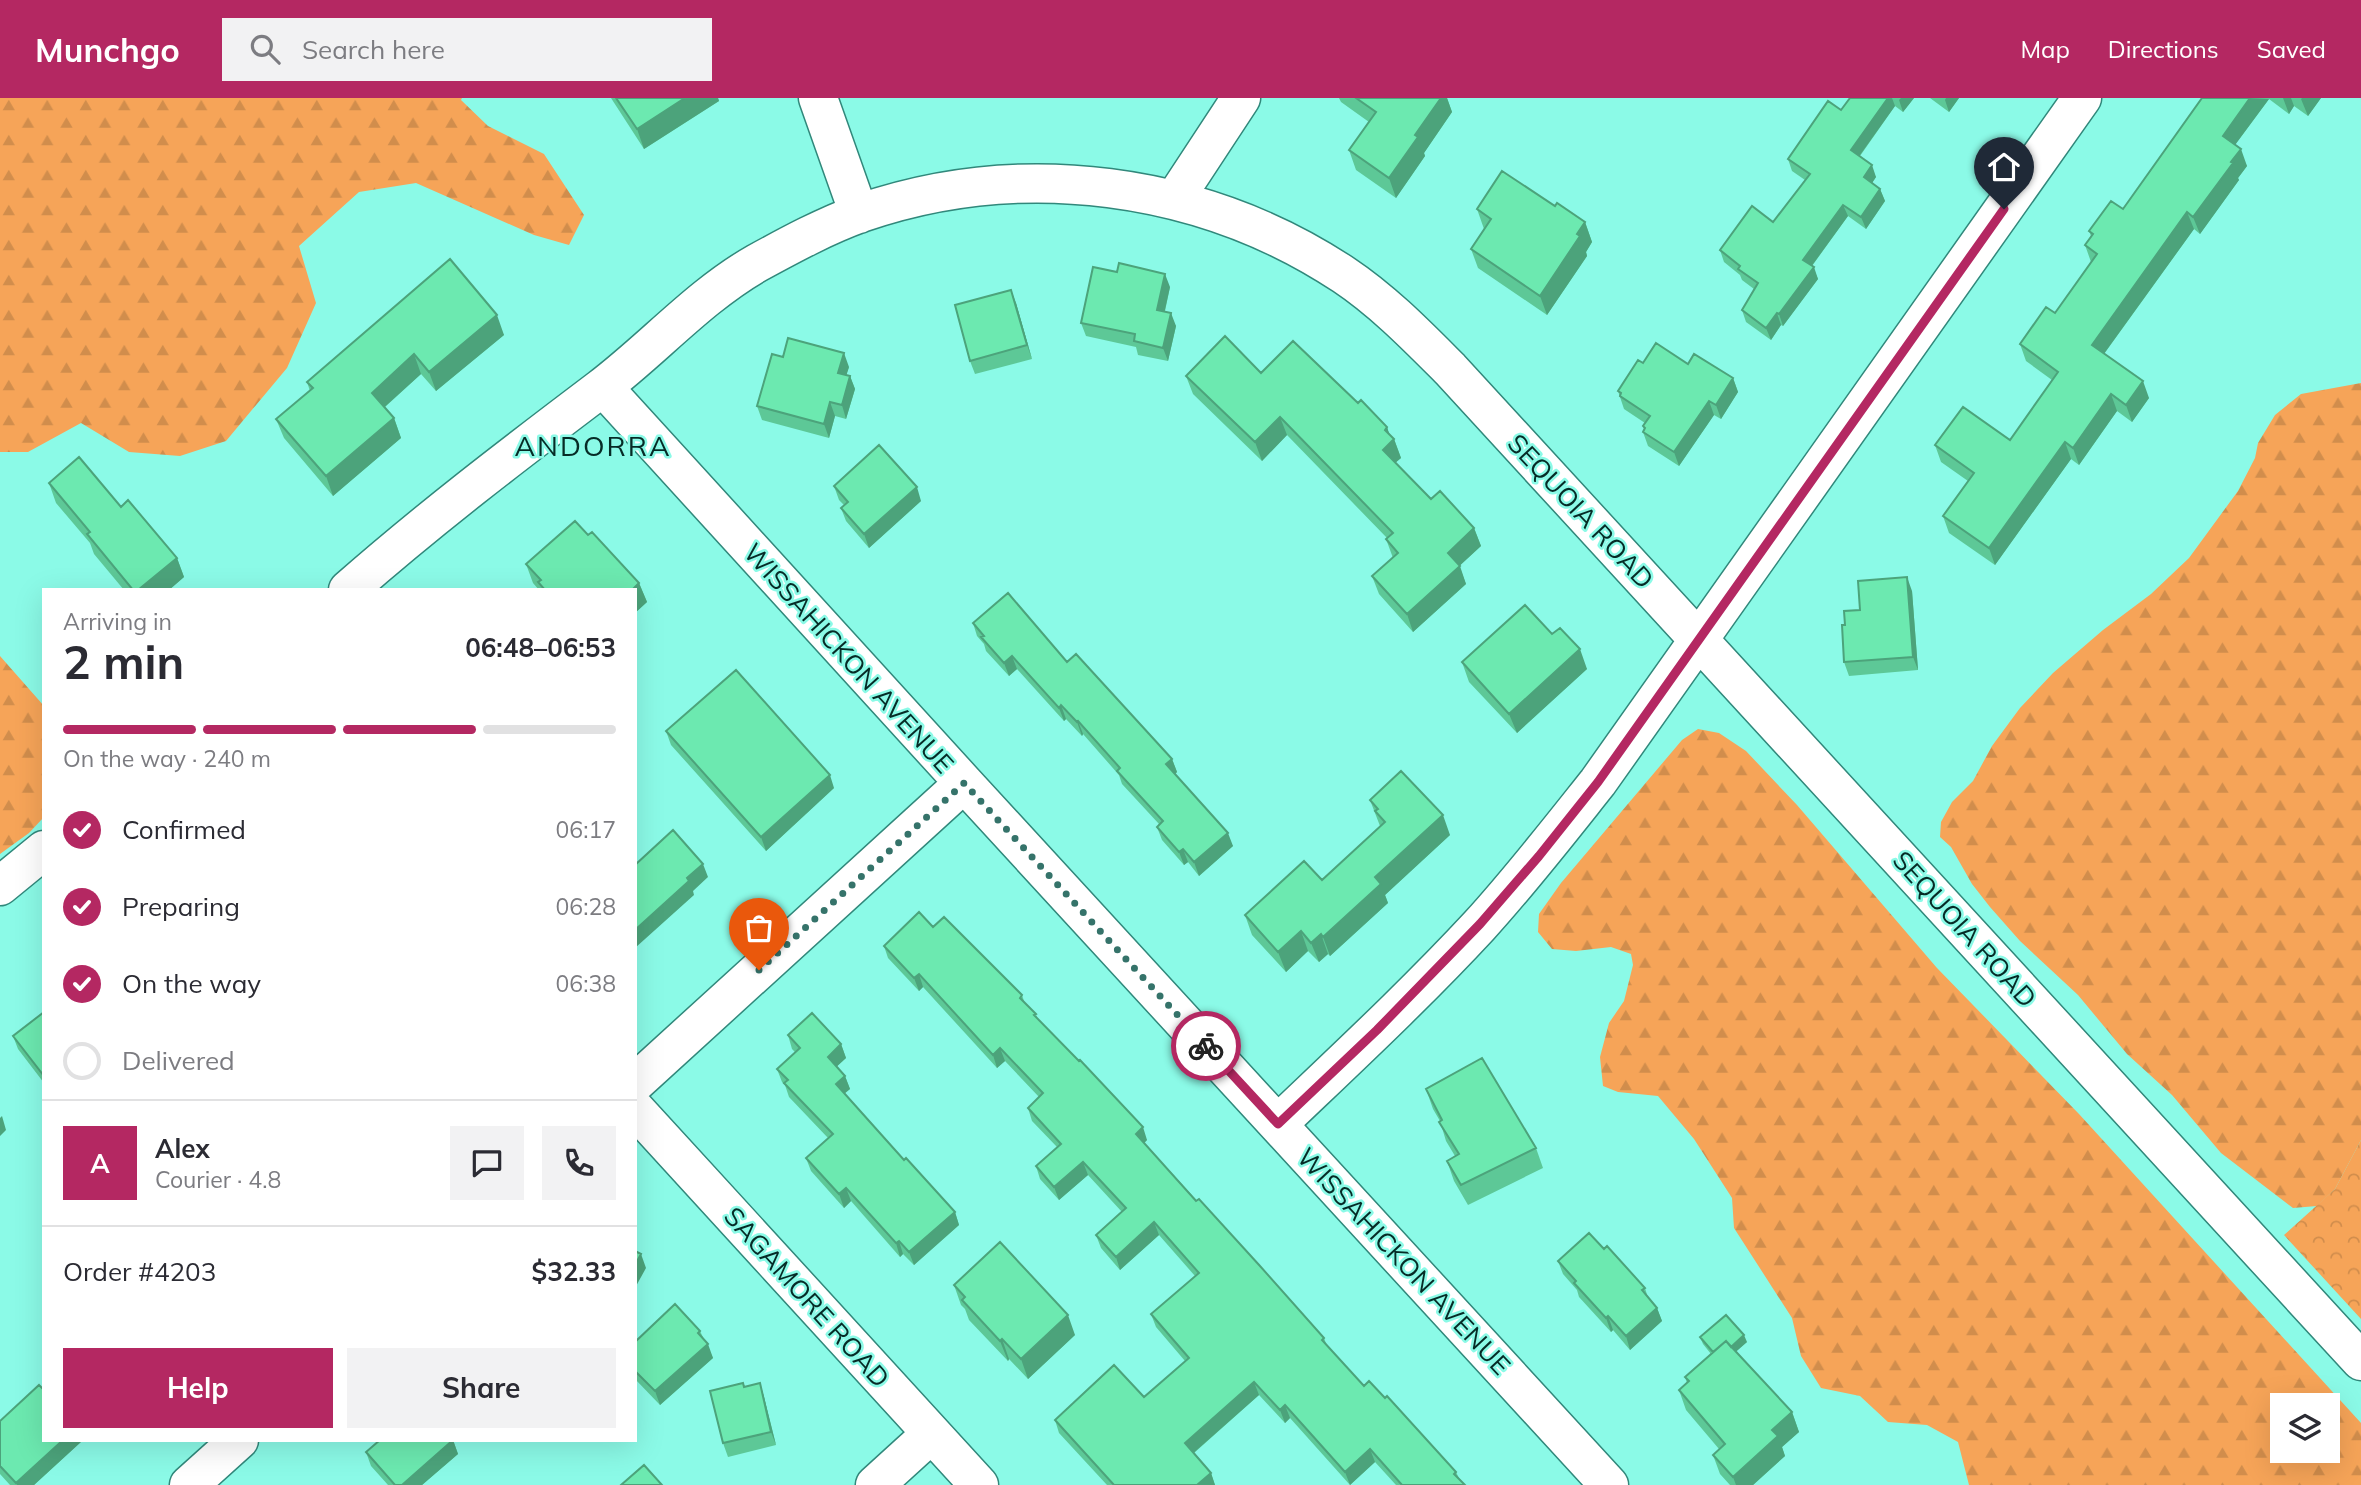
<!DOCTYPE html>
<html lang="en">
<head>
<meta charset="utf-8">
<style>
  :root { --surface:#fff; --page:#f2f2f3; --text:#2b2b33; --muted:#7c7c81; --line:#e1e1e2; --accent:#b42862 }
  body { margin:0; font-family:Mulish,sans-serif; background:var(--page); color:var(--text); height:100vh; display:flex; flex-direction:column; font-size:26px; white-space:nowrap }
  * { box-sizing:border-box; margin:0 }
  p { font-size:23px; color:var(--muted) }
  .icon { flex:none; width:38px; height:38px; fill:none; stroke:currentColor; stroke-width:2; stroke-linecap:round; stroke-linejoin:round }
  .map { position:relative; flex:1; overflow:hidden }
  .details { position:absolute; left:42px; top:490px; width:595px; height:854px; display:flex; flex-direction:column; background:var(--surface); border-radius:0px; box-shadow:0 7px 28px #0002 }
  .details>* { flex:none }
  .tools { position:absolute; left:2270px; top:1295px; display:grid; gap:14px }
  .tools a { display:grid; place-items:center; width:70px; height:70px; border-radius:0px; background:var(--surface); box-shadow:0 7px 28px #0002; font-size:35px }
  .pin { position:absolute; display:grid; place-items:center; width:60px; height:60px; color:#fff; margin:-72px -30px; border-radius:50% 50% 50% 0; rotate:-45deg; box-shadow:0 0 7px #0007 }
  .pin .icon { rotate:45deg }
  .courier { position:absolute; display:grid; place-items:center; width:70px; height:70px; margin:-35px; border:5px solid #b42862; border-radius:50%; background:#fff; color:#222; box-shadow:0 2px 9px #0007 }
  .overview em { font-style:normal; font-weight:700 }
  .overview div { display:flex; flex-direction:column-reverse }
  .overview { display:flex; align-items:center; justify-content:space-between; height:119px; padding:0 21px }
  h1 { font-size:46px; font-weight:700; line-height:52px }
  .bar { display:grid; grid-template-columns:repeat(4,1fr); gap:10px 7px; align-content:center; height:84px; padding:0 21px }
  .bar i { height:9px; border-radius:5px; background:var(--line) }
  .bar .selected { background:var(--accent) }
  .bar p { grid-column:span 4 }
  .line { display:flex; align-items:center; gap:18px; padding:0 21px; border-top:2px solid var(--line) }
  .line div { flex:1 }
  .round { display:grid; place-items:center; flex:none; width:74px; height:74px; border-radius:0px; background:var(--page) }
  ol { padding:0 21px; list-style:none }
  li { display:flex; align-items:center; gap:21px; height:77px }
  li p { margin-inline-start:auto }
  li .icon { padding:7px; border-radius:50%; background:var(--accent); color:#fff; stroke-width:4 }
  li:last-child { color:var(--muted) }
  li i { width:38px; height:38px; border:4px solid var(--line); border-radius:50% }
  .primary-button { display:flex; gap:14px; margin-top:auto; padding:14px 21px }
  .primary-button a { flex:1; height:80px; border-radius:0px; background:var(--accent); color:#fff; font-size:28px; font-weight:700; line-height:80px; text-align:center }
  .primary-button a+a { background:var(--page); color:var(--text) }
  header { display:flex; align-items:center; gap:42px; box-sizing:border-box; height:98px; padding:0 35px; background:var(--accent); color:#fff }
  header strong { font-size:33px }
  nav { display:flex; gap:38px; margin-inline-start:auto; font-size:24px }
  .search { width:490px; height:63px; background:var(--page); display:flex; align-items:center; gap:18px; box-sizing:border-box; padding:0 24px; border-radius:0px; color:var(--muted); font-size:26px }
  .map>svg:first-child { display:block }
  .forest { fill:url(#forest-firs); fill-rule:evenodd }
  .park { fill:url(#park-crowns) }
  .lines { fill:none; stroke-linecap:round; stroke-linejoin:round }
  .minor-casing { stroke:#31887b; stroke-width:41 }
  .minor { stroke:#fff; stroke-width:38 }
  .wall { fill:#5dc897 }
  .shaded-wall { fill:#4ca37b }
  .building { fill:#6ce9b0; stroke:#4ca37b; stroke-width:2 }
  .done { stroke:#35736a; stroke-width:7; stroke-dasharray:0 12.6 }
  .route { stroke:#b42862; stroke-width:9 }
  .labels { text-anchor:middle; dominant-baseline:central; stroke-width:5; stroke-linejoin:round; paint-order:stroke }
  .street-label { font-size:26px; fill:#062b26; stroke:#8bfae7 }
  .neighbourhood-label { font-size:28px; letter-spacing:2px; fill:#062b26; stroke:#8bfae7 }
</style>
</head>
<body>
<header>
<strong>Munchgo</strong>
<div class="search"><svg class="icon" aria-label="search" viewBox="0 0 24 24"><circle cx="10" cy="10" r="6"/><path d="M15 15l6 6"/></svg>Search here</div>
<nav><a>Map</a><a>Directions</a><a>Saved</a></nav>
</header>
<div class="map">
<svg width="2361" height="1387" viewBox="0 0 2361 1387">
  <defs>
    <pattern id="forest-firs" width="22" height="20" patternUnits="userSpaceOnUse" patternTransform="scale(1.75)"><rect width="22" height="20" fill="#f6a458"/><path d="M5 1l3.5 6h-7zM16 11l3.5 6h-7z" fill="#d18d4c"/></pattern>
    <pattern id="park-crowns" width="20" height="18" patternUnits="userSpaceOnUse" patternTransform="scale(1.75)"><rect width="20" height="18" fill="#f6a458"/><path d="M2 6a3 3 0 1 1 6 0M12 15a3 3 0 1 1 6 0" fill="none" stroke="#d18d4c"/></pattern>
  </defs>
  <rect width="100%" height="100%" fill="#8bfae7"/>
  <path class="forest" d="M0 0H462L461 2 488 28 544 56 584 117 569 147 534 137 416 85 359 94 299 148 316 205 287 270 226 343 180 358 129 354 81 325 28 354H0Z
    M2361 285V1042L2335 1091 2317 1108 2293 1110 2221 1055 2172 997 2127 956 2078 897 2020 843 1990 809 1972 786 1951 749 1940 739 1941 724 1952 704 1973 683 1992 648 2020 610 2053 575 2103 532 2151 496 2189 460 2238 393 2255 360 2258 345 2275 317 2301 296Z
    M0 558 44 608V719L29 735 0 756Z
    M1698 631 1719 635 1746 653 1797 707 1937 870 2079 1016 2361 1325V1387H1969L1958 1344 1927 1327 1888 1324 1860 1298 1821 1290 1801 1258 1792 1220 1734 1130 1732 1100 1694 1041 1658 998 1618 994 1603 988 1600 959 1609 925 1624 903 1633 867 1631 856 1611 849 1576 853 1552 851 1538 834 1539 816 1561 785 1682 642ZM2328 1307V1353H2282V1307Z"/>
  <path class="park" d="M2361 1042V1221L2284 1137 2335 1091Z"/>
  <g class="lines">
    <g class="minor-casing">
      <path id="minor" d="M818 0 859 116
        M1174 102 1241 0
        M603 289 964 685 1609 1387
        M348 492C430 420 514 356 600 291 653 251 699 198 757 165 790 147 825 128 861 115 1021 60 1202 83 1344 177 1383 203 1417 238 1450 271L2361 1263
        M0 788 44 752
        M635 985 964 685
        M635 1011 979 1387
        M1278 1026C1346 961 1415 897 1479 828 1521 782 1559 733 1598 684L2082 0
        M189 1387 239 1342
        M875 1387 931 1336"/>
    </g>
    <use href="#minor" class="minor"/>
  </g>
  <path class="wall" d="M611 0H718L719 3 644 51Z
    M1339 0H1447L1452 14 1424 55 1425 58 1396 100 1356 72 1349 52 1369 24 1341 4Z
    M1850 0H1914L1903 14 1895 8 1860 58 1876 79 1872 85 1880 91 1885 103 1866 131 1848 118 1812 168 1818 181 1783 228 1781 227 1771 242 1746 224 1742 212 1754 191 1742 182 1740 177 1724 164 1720 152 1773 124 1805 82 1792 73 1788 61 1841 12Z
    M1930 0H1959L1949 14Z
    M2202 0H2321L2308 18 2294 8 2289 16 2269 1 2235 47 2247 68 2238 80 2239 82 2200 136 2194 131 2104 256 2149 300 2132 324 2117 313 2079 367 2071 361 1995 467 1949 435 1943 418 1968 383 1941 364 1935 347 2010 342 2052 282 2026 263 2020 246 2055 215 2091 164 2085 147 2091 138 2089 133 2123 111Z
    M1555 108 1585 124 1592 144 1586 154 1587 158 1547 217 1478 170 1471 151 1484 131 1477 111Z
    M450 161 504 237 436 293 421 276 385 309 394 320 401 340 333 398 284 340 276 321 310 293 307 284Z
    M1170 189 1165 213 1176 228 1168 263 1138 257 1136 249 1086 238 1081 225Z
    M1016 205 1032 261 975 276 970 263Z
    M1688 266 1733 280 1738 294 1721 321 1714 317 1679 368 1648 348 1643 334 1644 331 1643 328 1645 325 1624 311 1618 293Z
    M849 269 846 277 850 278 855 291 846 321 835 318 829 340 762 322 757 308Z
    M1261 275 1358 305 1387 329 1389 336 1394 341 1401 360 1395 365 1431 401 1474 430 1481 448 1459 468 1466 486 1413 534 1379 496 1372 478 1393 460 1386 441 1387 440 1287 337 1262 363 1193 296 1186 278Z
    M49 385 121 409 177 460 184 479 169 492H124L94 456 90 445 56 405Z
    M834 388 921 403 869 450 846 423 841 410 844 407 839 402Z
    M575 423 588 437 592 434 639 485 647 504 635 515V492H539L533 485 526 466Z
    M1912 493 1918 572 1849 578 1844 564 1845 527 1860 512Z
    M973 525 1067 564 1172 661 1177 674 1175 676 1233 748 1199 778 1188 764 1184 767 1162 742 1157 729 1159 726 1122 686 1119 677 1083 636 1082 638 1066 621 1064 623 1017 571 1009 578 986 553 984 546 977 538Z
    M1552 536 1587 571 1517 635 1469 584 1462 564Z
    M666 633 834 690 766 753 671 647Z
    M1370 702 1450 737 1385 797 1388 805 1330 858 1328 856 1319 864 1308 853 1286 874 1252 837 1245 817 1322 782 1380 728Z
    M933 829 1022 897 1025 906 1036 916 1037 920 1147 1042 1144 1045 1324 1240 1327 1248 1364 1288 1456 1374 1459 1380 1465 1387H1396L1375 1364 1350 1387 1290 1320 1285 1325 1259 1297 1194 1355 1211 1375 1215 1387H1107L1059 1335 1055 1322 1144 1299 1185 1263 1156 1229 1151 1216 1195 1178 1159 1137 1120 1172 1101 1150 1096 1137 1122 1114 1088 1077 1059 1102 1040 1081 1036 1068 1057 1049 1032 1023 1028 1010 1039 999 1005 963 997 970 923 889 919 893 888 860 884 848Z
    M44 914V985L18 951 13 938Z
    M788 937 841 946 846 960 836 969 845 978 850 991 844 996 904 1062 955 1114 959 1127 914 1167 903 1156 900 1159 851 1103 844 1110 811 1073 806 1060 828 1040 789 999 785 987 782 984 777 971 795 954 792 951Z
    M1426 991 1536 1050 1543 1070 1468 1107 1454 1083 1447 1063 1455 1058 1446 1043 1440 1023 1433 1011Z
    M1604 1151 1645 1190 1648 1200 1657 1210 1662 1223 1630 1252 1613 1232 1611 1234 1579 1199 1577 1192 1563 1176 1558 1163Z
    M954 1187 1075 1237 1028 1281 1009 1261 1008 1263 969 1222 965 1211 961 1207Z
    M700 1233 713 1260 660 1307 635 1281V1244Z
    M1700 1239 1747 1244 1736 1253 1792 1314 1799 1334 1782 1349 1785 1358 1753 1387H1730L1720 1376 1713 1357 1719 1351 1686 1312 1679 1292 1687 1285 1685 1279 1711 1256 1703 1246Z
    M760 1285 764 1299 776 1347 728 1359 723 1345 745 1289Z
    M0 1323 82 1343 34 1387H10L0 1376Z
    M453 1342 458 1356 422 1387H388L371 1368 366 1354Z"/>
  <path class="shaded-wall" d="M685 0H718L719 3 644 51 637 31Z
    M1441 0H1447L1452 14 1424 55 1425 58 1396 100 1389 80 1415 37Z
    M1888 0H1892L1895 8 1855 64 1851 52Z
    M1901 0H1914L1903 14 1899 2Z
    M1946 0H1959L1949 14 1945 2Z
    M2250 0 2269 1 2229 55 2223 38Z
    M2283 0H2291L2294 8 2289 16Z
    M2302 0H2321L2308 18 2301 1Z
    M2241 51 2247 68 2238 80 2239 82 2200 136 2193 119Z
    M1872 67 1876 79 1868 91 1864 79Z
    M1880 91 1885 103 1866 131 1861 119Z
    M1843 107 1848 118 1808 173 1803 162Z
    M2187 114 2194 131 2098 264 2092 247Z
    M1585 124 1592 144 1586 154 1587 158 1547 217 1540 198Z
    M1814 169 1818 181 1783 228 1779 216Z
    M1165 176 1170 189 1162 225 1157 212Z
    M1011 192 1016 205 1032 261 1027 247Z
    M1171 215 1176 228 1168 263 1163 250Z
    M1777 215 1781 227 1771 242 1766 230Z
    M497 217 504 237 436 293 429 274Z
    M844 255 849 269 843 288 838 275Z
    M414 256 421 276 379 314 372 295Z
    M850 278 855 291 846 321 842 307Z
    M1733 280 1738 294 1721 321 1716 307Z
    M2143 283 2149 300 2132 324 2126 307Z
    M2111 296 2117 313 2079 367 2073 350Z
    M1709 303 1714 317 1679 368 1674 354Z
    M830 304 835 318 829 340 824 326Z
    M1280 319 1287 337 1262 363 1255 344Z
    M394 320 401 340 333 398 326 378Z
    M1387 329 1392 344 1394 341 1401 360 1389 370 1383 352 1385 332Z
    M2065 344 2071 361 1995 467 1989 450Z
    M917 389 921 403 869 450 864 436Z
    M1474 430 1481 448 1454 473 1448 455Z
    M177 460 184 479 169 492H138Z
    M1460 468 1466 486 1413 534 1407 516Z
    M1907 479 1912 493 1918 572 1913 559Z
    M639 485 647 504 635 515V492H632Z
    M1580 551 1587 571 1517 635 1509 616Z
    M1012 558 1017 571 1009 578 1004 565Z
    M1061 607 1066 621 1064 623 1059 610Z
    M1078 623 1083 636 1082 638 1077 624Z
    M1172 661 1177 674 1171 680 1166 666Z
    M830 677 834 690 766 753 761 739Z
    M1443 717 1450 737 1385 797 1388 805 1330 858 1323 839 1375 779Z
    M1228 735 1233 748 1199 778 1194 764Z
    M1183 751 1188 764 1184 767 1179 754Z
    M703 766 708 779 693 793 694 797 635 850V832L687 780Z
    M1301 833 1308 853 1286 874 1278 854Z
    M1321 836 1328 856 1319 864 1311 845Z
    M919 876 923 889 919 893 914 880Z
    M841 946 846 960 833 972 828 959Z
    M1000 950 1005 963 997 970 993 957Z
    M845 978 850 991 840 999 836 986Z
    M2 1018 6 1032 0 1038V1020Z
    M1143 1029 1147 1042 1140 1049 1136 1036Z
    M1083 1064 1088 1077 1059 1102 1054 1089Z
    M846 1090 851 1103 844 1110 839 1096Z
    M955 1114 959 1127 914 1167 909 1154Z
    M1154 1124 1159 1137 1120 1172 1116 1159Z
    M899 1143 903 1156 900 1159 896 1145Z
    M641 1156 646 1170 635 1190V1167Z
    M1657 1210 1662 1223 1630 1252 1626 1238Z
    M1068 1217 1075 1237 1028 1281 1021 1261Z
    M1608 1218 1613 1232 1611 1234 1606 1220Z
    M1744 1237 1747 1244 1721 1267 1719 1260Z
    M1002 1241 1009 1261 1008 1263 1000 1243Z
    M708 1246 713 1260 660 1307 655 1293Z
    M1254 1284 1259 1297 1190 1358 1185 1345Z
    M760 1285 764 1299 776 1347 771 1334Z
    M1285 1307 1290 1320 1285 1325 1280 1312Z
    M1792 1314 1799 1334 1782 1349 1785 1358 1753 1387H1736L1733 1379 1772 1332Z
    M63 1342 82 1343 34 1387H17L16 1385Z
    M453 1342 458 1356 422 1387H402Z
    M1370 1351 1375 1364 1350 1387 1345 1374Z
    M1211 1375 1215 1387H1197Z"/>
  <path class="building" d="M616 0H685L637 31Z
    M1356 0H1441L1415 37 1418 39 1389 80 1349 52 1376 14Z
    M1850 0H1888L1851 52 1872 67 1864 79 1880 91 1861 119 1843 107 1803 162 1814 169 1779 216 1777 215 1766 230 1742 212 1758 185 1738 171 1740 168 1720 152 1752 108 1773 124 1810 76 1788 61 1828 3 1841 12Z
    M2202 0H2250L2223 38 2241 51 2231 64 2233 65 2193 119 2187 114 2092 247 2143 283 2126 307 2111 296 2073 350 2065 344 1989 450 1943 418 1974 375 1935 347 1963 309 2010 342 2058 274 2020 246 2046 209 2055 215 2097 156 2085 147 2093 136 2089 133 2111 103 2123 111Z
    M1502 73 1555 108 1557 105 1585 124 1577 136 1580 138 1540 198 1471 151 1491 121 1477 111Z
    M450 161 497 217 429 274 414 256 372 295 394 320 326 378 276 321 313 290 307 284Z
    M1119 165 1165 176 1157 212 1171 215 1163 250 1134 243 1135 236 1081 225 1093 169 1117 174Z
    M1011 192 1027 247 970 263 955 207Z
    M1225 238 1261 275 1293 243 1358 305 1361 302 1387 329 1385 332 1394 341 1383 352 1431 401 1440 393 1474 430 1448 455 1460 468 1407 516 1372 478 1398 455 1386 441 1393 435 1280 319 1255 344 1186 278Z
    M788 240 844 255 838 275 850 278 842 307 830 304 824 326 757 308 772 256 783 259Z
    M1656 245 1688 266 1694 256 1733 280 1716 307 1709 303 1674 354 1643 334 1645 330 1643 328 1650 318 1620 298 1621 295 1618 293 1638 262 1643 265Z
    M879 347 917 389 864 436 841 410 848 404 834 388Z
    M79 359 121 409 128 402 177 460 138 492H133L87 436 90 434 49 385Z
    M575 423 588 437 592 434 639 485 632 492H545L538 484 541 482 526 466Z
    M1907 479 1913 559 1844 564 1842 527H1845L1844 513 1860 512 1858 483Z
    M1008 495 1067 564 1076 556 1172 661 1166 666 1228 735 1194 764 1183 751 1179 754 1157 729 1163 723 1117 673 1120 670 1078 623 1077 624 1061 607 1059 610 1012 558 1004 565 981 539 984 538 973 525Z
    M1525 507 1552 536 1560 530 1580 551 1509 616 1462 564Z
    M736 572 830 677 761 739 666 633Z
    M1401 673 1443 717 1375 779 1381 786 1323 839 1321 836 1311 845 1301 833 1278 854 1245 817 1304 763 1322 782 1385 724 1375 713 1378 711 1370 702Z
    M673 732 703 766 687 780 689 783 635 832V767Z
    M919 814 933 829 944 819 1022 897 1020 900 1036 916 1034 917 1079 963 1080 962 1143 1029 1136 1036 1196 1103 1199 1101 1260 1168 1324 1240 1322 1242 1364 1288 1369 1283 1385 1300 1387 1298 1456 1374 1454 1376 1465 1387H1402L1370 1351 1345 1374 1285 1307 1280 1312 1254 1284 1185 1345 1211 1375 1197 1387H1114L1055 1322 1114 1267 1144 1299 1189 1260 1151 1216 1199 1175 1154 1124 1116 1159 1096 1137 1126 1110 1083 1064 1054 1089 1036 1068 1061 1046 1028 1010 1043 995 1000 950 993 957 919 876 914 880 884 848Z
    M44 914V978L13 938Z
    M812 915 841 946 828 959 845 978 836 986 904 1062 906 1060 955 1114 909 1154 899 1143 896 1145 846 1090 839 1096 806 1060 833 1036 784 985 788 982 777 971 800 950 788 937Z
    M1482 960 1536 1050 1461 1087 1447 1063 1459 1056 1439 1024 1442 1022 1426 991Z
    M1589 1135 1604 1151 1607 1148 1645 1190 1642 1192 1657 1210 1626 1238 1608 1218 1606 1220 1574 1185 1576 1183 1558 1163Z
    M1000 1144 1068 1217 1021 1261 1002 1241 1000 1243 962 1202 965 1199 954 1187Z
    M635 1153 641 1156 635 1167Z
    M675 1206 700 1233 698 1235 708 1246 655 1293 635 1273V1244Z
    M1726 1217 1744 1237 1731 1249 1726 1243 1713 1254 1700 1239Z
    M1726 1243 1792 1314 1772 1332 1778 1338 1733 1379 1713 1357 1725 1346 1679 1292 1689 1283 1685 1279Z
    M743 1285 744 1289 760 1285 771 1334 723 1345 710 1293Z
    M39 1287 44 1292V1342H63L16 1385 0 1368V1323Z
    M380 1342H453L402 1387H395L366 1354Z
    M644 1367 662 1387H621Z"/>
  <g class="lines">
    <path class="done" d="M759 872 964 685 1206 948"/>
    <path class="route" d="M1206 948 1278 1026 1377 932 1480 826 1539 758 1598 684 2004 111"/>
  </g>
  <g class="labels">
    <g class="street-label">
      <text transform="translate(1581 413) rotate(47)">SEQUOIA ROAD</text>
      <text transform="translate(849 560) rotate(48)">WISSAHICKON AVENUE</text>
      <text transform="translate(1965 831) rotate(48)">SEQUOIA ROAD</text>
      <text transform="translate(1404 1163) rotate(47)">WISSAHICKON AVENUE</text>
      <text transform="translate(807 1199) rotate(48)">SAGAMORE ROAD</text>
    </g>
    <g class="neighbourhood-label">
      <text x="593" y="347">ANDORRA</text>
    </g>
  </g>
</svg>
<div class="tools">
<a><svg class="icon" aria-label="layers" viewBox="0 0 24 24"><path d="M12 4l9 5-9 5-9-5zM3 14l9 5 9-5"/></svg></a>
</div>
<div class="pin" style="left:759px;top:872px;background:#ea580c"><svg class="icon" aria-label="bag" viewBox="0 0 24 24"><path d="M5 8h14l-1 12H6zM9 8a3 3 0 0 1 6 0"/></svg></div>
<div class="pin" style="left:2004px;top:111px;background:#1f2937"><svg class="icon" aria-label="home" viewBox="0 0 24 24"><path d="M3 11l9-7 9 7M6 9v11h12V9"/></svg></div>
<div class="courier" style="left:1206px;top:948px"><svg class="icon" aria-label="bike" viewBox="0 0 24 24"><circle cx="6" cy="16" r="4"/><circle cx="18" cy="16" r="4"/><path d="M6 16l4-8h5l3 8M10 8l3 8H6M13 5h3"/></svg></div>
<section class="details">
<div class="overview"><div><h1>2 min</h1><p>Arriving in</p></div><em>06:48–06:53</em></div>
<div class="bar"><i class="selected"></i><i class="selected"></i><i class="selected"></i><i></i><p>On the way · 240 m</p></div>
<ol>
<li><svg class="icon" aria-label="check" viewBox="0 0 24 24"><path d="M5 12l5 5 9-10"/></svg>Confirmed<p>06:17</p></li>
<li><svg class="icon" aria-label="check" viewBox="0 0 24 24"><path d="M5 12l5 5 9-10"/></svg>Preparing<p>06:28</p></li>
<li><svg class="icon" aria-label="check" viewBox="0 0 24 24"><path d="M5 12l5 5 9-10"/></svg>On the way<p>06:38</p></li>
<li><i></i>Delivered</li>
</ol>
<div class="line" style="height:126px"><b class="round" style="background:var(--accent);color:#fff">A</b><div><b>Alex</b><p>Courier · 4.8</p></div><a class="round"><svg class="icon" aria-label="chat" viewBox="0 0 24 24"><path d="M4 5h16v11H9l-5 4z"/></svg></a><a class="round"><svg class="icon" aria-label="phone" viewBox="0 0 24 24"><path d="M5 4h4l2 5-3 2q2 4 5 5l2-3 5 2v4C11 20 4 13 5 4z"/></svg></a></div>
<div class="line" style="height:91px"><div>Order #4203</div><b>$32.33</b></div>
<div class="primary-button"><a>Help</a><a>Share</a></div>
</section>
</div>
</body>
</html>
